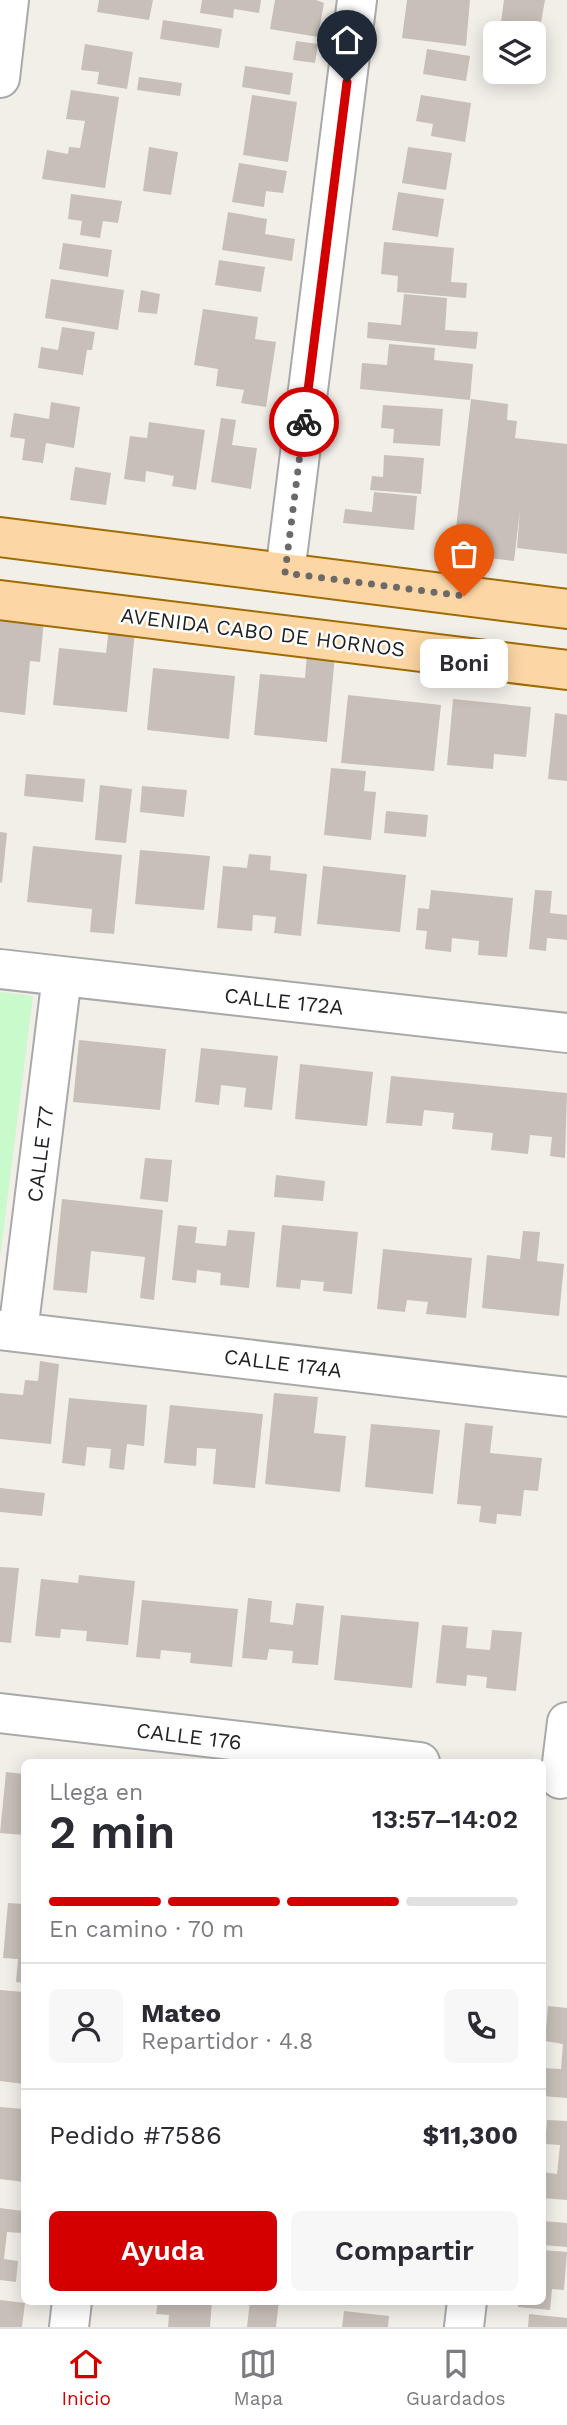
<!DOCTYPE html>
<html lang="es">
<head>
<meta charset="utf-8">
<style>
  :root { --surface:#fff; --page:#f7f7f7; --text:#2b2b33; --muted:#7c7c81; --line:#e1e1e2; --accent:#d40000 }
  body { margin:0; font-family:"Work Sans",sans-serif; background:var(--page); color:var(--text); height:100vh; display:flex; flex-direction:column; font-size:26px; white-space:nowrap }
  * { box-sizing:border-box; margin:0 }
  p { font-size:23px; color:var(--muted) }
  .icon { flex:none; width:38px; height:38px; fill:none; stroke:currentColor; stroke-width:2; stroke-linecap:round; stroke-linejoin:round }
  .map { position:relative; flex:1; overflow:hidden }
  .details { position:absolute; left:21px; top:1759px; width:525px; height:546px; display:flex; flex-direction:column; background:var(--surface); border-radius:10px; box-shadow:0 4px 18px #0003 }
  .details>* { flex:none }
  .controls { position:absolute; left:483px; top:21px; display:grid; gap:14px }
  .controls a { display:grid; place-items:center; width:63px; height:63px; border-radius:10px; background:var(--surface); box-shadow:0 4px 18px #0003; font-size:35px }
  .pin { position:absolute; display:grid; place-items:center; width:60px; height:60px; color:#fff; margin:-72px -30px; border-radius:50% 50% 50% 0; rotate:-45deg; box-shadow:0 0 7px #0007 }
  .pin .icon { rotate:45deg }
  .courier { position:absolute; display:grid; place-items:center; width:70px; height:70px; margin:-35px; border:5px solid #d40000; border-radius:50%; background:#fff; color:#222; box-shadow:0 2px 9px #0007 }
  .bubble { position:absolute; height:49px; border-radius:10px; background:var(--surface); box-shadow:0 4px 18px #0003; font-size:23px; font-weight:600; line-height:49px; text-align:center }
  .head em { font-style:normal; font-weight:600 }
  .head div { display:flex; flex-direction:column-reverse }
  .head { display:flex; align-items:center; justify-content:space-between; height:119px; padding:0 28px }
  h1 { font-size:46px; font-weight:600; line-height:52px }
  .bar { display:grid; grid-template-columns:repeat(4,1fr); gap:10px 7px; align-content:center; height:84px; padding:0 28px }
  .bar i { height:9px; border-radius:5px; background:var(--line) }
  .bar .active { background:var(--accent) }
  .bar p { grid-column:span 4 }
  .line { display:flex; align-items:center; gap:18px; padding:0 28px; border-top:2px solid var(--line) }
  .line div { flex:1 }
  .round { display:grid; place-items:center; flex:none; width:74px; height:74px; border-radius:10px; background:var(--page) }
  .cta { display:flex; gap:14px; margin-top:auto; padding:14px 28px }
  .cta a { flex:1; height:80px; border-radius:10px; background:var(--accent); color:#fff; font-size:28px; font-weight:600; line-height:80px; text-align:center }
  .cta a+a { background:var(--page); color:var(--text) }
  .menu { display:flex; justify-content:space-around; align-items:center; height:98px; border-top:2px solid var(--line); background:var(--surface); font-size:19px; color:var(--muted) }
  .menu a { display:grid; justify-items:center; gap:4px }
  .menu .active { color:var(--accent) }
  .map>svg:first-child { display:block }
  .park { fill:#c8facc }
  .building { fill:#c7bfb8 }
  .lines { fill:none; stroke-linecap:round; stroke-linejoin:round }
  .minor-casing { stroke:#a9a9a9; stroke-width:42 }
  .major-casing { stroke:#a06b00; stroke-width:42 }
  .minor { stroke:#fff; stroke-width:38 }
  .major { stroke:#fcd6a4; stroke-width:38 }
  .done { stroke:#6b6a68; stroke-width:7; stroke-dasharray:0 12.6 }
  .route { stroke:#d40000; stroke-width:9 }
  .labels { text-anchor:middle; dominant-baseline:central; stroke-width:5; stroke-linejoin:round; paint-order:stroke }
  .street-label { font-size:21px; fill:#222; stroke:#fff }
</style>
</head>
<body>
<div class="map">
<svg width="567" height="2327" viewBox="0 0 567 2327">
  <rect width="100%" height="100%" fill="#f2efe9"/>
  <path class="park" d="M0 992 33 996 0 1257Z"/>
  <path class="building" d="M99 0H153L149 20 97 12Z
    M202 0H261L259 13 234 9 233 18 200 13Z
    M275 0H316L324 3 318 37 270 29Z
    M407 0H470L466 46 402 38Z
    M504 0H545L540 28 501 22Z
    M163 20 222 29 219 48 160 39Z
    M296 41 318 44 315 63 293 60Z
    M85 44 133 52 127 89 97 84 99 72 81 70Z
    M427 49 470 56 466 81 423 74Z
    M245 66 293 73 290 95 242 87Z
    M139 77 182 83 180 96 137 90Z
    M71 90 119 97 105 188 42 179 47 150 68 154 69 147 80 148 85 121 66 119Z
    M252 95 297 102 288 162 243 155Z
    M421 95 471 103 465 142 431 136 433 124 416 121Z
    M149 147 178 152 171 195 143 191Z
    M408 147 452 153 446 190 402 183Z
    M239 163 287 171 283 193 266 191 264 207 232 202Z
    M398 192 444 199 438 237 392 230Z
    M71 194 122 201 118 223 103 221 100 238 80 235 82 221 68 219Z
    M228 212 267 219 265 234 295 239 292 261 222 250Z
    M384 242 454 248 451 282 467 283 466 298 397 292 398 276 381 274Z
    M63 243 112 250 108 277 59 269Z
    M219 260 265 267 261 292 215 285Z
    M51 279 124 290 118 330 45 318Z
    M141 290 160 294 157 314 138 312Z
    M404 294 447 298 445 330 478 332 476 349 367 338 368 322 401 325Z
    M203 309 258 317 255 339 276 342 266 407 241 403 244 390 216 386 218 369 194 365Z
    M62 327 95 332 92 350H87L83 375 38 368 41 347 58 350Z
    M389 344 435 348 434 360 473 364 470 400 360 389 362 363 387 365Z
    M471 399 508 404 507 420 517 421 515 438 567 444V554L517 548 520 510 514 561 453 554Z
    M51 402 80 407 74 448 46 443 43 463 22 460 25 439 10 437 14 413 49 419Z
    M383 405 443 409 440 446 393 443 394 429 381 428Z
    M221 418 236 420 232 445 257 448 251 489 211 482Z
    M149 422 205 430 196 490 172 486 174 476 146 471 145 482 124 479 130 436 147 438Z
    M384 455 424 458 421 494 370 490 372 476 383 477Z
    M75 467 111 473 106 505 70 500Z
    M374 492 417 496 414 530 343 523 345 509 372 512Z
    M0 615 44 620 40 662 30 661 25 715 0 712Z
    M109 628 135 631 127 712 53 705 59 648 106 653Z
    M307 652 335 655 327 742 254 735 260 674 305 678Z
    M153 668 235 676 229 739 147 730Z
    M348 695 441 705 434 771 341 763Z
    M453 699 531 707 526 757 494 754 493 769 447 765Z
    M555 713 567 715V781L548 779Z
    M331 768 366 771 364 791 376 792 371 840 324 835Z
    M26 774 85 779 83 802 24 796Z
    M100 785 132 789 126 843 95 840Z
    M142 786 187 790 184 817 140 812Z
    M386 811 428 815 426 837 384 833Z
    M0 832 7 833 2 883 0 882Z
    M33 846 122 855 114 934 90 932 92 909 27 902Z
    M140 850 210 856 204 910 135 904Z
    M249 854 271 856 270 870 307 874 301 936 274 933 276 917 253 915 252 931 217 928 223 866 247 868Z
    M323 866 406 875 400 932 317 924Z
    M431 890 513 898 507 957 478 955 479 941 452 938 451 952 425 949 427 931 416 930 418 908 429 909Z
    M535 890 552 891 550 913 567 915V940L547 938 546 951 529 949Z
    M79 1040 166 1049 160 1110 73 1102Z
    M201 1048 278 1056 272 1110 244 1107 246 1088 221 1085 219 1105 195 1102Z
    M300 1064 373 1072 367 1126 295 1119Z
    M391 1076 567 1093 565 1158 550 1156 552 1137 530 1135 528 1154 491 1150 493 1133 452 1129 454 1113 424 1110 422 1126 386 1123Z
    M145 1158 172 1160 168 1202 140 1199Z
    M276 1175 325 1181 323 1201 274 1197Z
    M62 1199 163 1210 154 1300 140 1298 145 1257 91 1251 87 1293 53 1290Z
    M178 1225 197 1227 195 1243 226 1246 228 1230 255 1232 249 1288 220 1285 221 1273 197 1270 196 1283 172 1280Z
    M282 1225 358 1232 352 1294 323 1291 324 1282 301 1280 300 1289 276 1287Z
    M523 1231 540 1232 537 1261 564 1264 559 1316 482 1308 487 1255 520 1259Z
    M383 1249 472 1258 466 1318 426 1314 428 1302 407 1300 405 1312 377 1309Z
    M40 1361 59 1364 51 1444 0 1439V1393L23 1395 25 1380 38 1381Z
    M274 1393 318 1397 314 1433 346 1436 340 1492 265 1484Z
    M69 1398 147 1405 144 1446 127 1444 124 1470 109 1468 111 1449 87 1447 85 1466 62 1463Z
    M170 1405 263 1414 255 1488 213 1484 216 1449 197 1448 196 1466 164 1463Z
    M465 1423 493 1426 490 1453 542 1458 538 1491 524 1490 521 1516 497 1514 496 1524 479 1522 481 1506 457 1504Z
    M371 1424 440 1430 433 1494 365 1487Z
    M0 1488 45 1493 42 1516 0 1512Z
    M0 1567 19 1568 11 1643 0 1642Z
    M79 1575 135 1581 128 1645 86 1641 87 1631 61 1629 60 1638 35 1636 41 1579 78 1583Z
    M248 1598 272 1601 270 1622 293 1625 296 1603 324 1606 318 1665 292 1663 293 1651 269 1649 267 1660 242 1658Z
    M142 1600 238 1609 232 1667 190 1663 191 1653 161 1650 160 1659 136 1657Z
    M341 1615 419 1622 412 1688 334 1680Z
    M442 1625 468 1627 466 1648 490 1650 492 1630 522 1632 516 1691 486 1688 487 1677 467 1675 466 1686 436 1683Z
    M6 1772 24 1774V1835L0 1833Z
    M8 1903 24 1904V1983L16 1982 18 1959 3 1958Z
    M0 1990 24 1992 21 2061H24V2084L0 2081Z
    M548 2006 567 2008V2098L542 2096V2068L561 2069 563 2044 545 2041Z
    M0 2107 24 2109V2182L0 2179Z
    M547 2120 567 2121V2200L542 2198V2172L557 2174 560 2145 545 2144Z
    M0 2208 23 2211 21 2233 7 2232 4 2259 18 2261 16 2282 0 2280Z
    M542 2221 567 2223V2247L542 2245Z
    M542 2250 567 2252 564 2290 552 2289 550 2310 518 2307V2301H542Z
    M0 2300 25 2303 22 2327H0Z
    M158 2301H212L210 2327H168L169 2315 156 2314Z
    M250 2301H279L276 2327H247Z
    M344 2311 389 2316 388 2327H342Z
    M529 2314 567 2318V2327H528Z"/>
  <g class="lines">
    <g class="minor-casing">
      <path id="minor" d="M0 78 9 0
        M285 573 357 0
        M0 969 567 1033
        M0 1330 567 1397
        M18 1332 62 976
        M0 1713 420 1762
        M560 1779 567 1722
        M69 2327 72 2301
        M464 2327 467 2301"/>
    </g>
    <g class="major-casing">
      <path id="major" d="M0 537 567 609
        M0 600 567 670"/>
    </g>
    <use href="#minor" class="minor"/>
    <use href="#major" class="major"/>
  </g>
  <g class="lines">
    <path class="done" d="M304 422 285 573 464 596"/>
    <path class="route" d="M304 422 347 82"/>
  </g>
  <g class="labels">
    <g class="street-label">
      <text transform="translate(263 632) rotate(7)">AVENIDA CABO DE HORNOS</text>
      <text transform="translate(284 1001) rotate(6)">CALLE 172A</text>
      <text transform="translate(40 1154) rotate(-83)">CALLE 77</text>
      <text transform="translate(283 1363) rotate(7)">CALLE 174A</text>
      <text transform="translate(189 1736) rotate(7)">CALLE 176</text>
    </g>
  </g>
</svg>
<div class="controls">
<a><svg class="icon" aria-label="layers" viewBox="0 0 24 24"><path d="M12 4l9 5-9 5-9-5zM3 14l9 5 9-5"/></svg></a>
</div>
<div class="pin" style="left:464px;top:596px;background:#ea580c"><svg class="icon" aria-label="bag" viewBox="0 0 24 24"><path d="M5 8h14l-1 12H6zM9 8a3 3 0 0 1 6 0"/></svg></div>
<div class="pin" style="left:347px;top:82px;background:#1f2937"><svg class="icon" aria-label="home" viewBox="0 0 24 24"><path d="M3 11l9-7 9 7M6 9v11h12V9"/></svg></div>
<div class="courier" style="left:304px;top:422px"><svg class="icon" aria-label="bike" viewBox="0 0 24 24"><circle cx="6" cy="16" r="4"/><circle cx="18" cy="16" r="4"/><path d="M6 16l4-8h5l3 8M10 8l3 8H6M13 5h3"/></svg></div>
<div class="bubble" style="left:420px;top:639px;width:88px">Boni</div>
<section class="details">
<div class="head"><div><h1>2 min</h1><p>Llega en</p></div><em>13:57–14:02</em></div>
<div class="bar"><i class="active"></i><i class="active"></i><i class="active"></i><i></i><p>En camino · 70 m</p></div>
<div class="line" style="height:126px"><a class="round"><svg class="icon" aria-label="person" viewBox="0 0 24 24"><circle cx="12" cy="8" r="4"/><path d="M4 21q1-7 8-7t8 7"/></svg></a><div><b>Mateo</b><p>Repartidor · 4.8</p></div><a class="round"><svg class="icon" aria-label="phone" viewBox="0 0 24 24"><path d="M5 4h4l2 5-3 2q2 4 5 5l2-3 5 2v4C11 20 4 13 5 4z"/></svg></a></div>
<div class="line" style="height:91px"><div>Pedido #7586</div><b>$11,300</b></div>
<div class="cta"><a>Ayuda</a><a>Compartir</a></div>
</section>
</div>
<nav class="menu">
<a class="active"><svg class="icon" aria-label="home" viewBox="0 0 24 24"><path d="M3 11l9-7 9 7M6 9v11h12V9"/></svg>Inicio</a>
<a><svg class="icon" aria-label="map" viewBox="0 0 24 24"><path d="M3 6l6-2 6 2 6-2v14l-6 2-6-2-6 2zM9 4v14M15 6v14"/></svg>Mapa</a>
<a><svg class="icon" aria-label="saved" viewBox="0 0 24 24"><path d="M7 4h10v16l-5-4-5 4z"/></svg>Guardados</a>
</nav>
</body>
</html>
